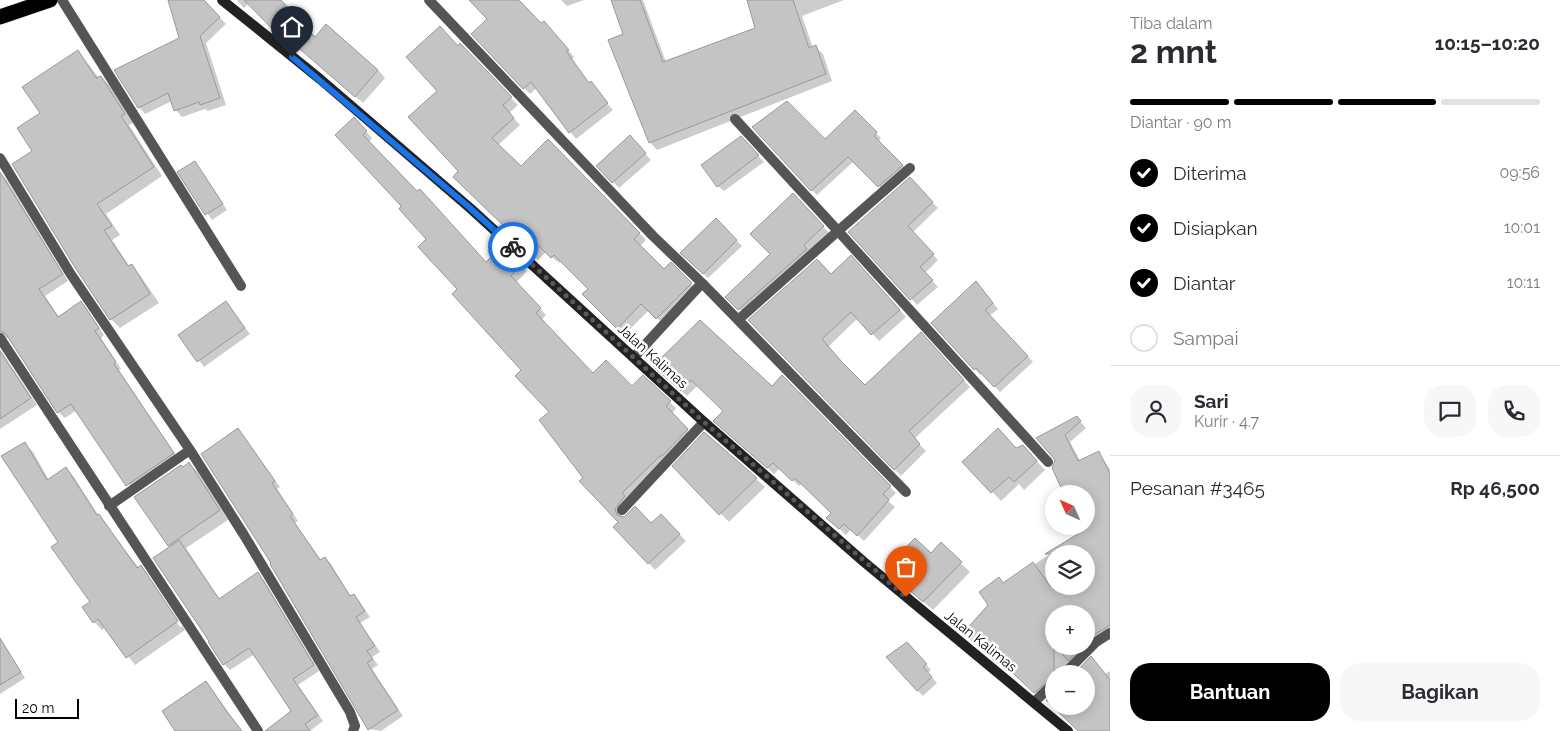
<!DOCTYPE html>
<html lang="id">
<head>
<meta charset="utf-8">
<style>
  :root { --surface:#fff; --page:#f7f7f7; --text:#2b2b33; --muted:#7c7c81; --line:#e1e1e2; --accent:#000 }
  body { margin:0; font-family:Raleway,sans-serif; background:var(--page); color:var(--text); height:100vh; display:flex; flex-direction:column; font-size:19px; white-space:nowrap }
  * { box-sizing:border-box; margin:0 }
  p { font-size:16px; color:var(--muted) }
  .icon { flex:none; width:28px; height:28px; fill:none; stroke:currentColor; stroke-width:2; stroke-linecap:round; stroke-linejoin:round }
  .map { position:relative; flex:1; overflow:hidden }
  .side { display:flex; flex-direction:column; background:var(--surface); width:450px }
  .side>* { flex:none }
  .needle { width:32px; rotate:315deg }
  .fabs { position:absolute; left:1045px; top:485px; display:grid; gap:10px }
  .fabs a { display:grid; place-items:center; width:50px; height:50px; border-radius:50%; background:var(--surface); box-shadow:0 2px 12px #0003; font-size:25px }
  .scale { position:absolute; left:15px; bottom:12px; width:64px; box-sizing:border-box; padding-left:5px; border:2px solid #000; border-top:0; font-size:14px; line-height:18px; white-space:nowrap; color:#000; -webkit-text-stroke:4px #fff; paint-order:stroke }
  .pin { position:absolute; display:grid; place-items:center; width:42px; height:42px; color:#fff; margin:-51px -21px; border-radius:50% 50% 50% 0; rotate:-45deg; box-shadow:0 0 5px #0007 }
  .pin .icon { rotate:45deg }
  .courier { position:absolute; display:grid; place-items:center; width:50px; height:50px; margin:-25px; border:4px solid #1a73e8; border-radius:50%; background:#fff; color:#222; box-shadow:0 1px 6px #0007 }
  .headline em { font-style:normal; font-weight:700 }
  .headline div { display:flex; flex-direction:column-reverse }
  .headline { display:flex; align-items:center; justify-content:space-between; height:85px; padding:0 20px }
  h1 { font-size:32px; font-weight:700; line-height:38px }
  .bar { display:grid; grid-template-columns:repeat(4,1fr); gap:8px 5px; align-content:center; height:60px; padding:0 20px }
  .bar i { height:6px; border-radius:4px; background:var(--line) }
  .bar .selected { background:var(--accent) }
  .bar p { grid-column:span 4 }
  .line { display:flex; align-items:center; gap:12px; padding:0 20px; border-top:1px solid var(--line) }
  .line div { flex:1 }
  .round { display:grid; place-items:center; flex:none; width:52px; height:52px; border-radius:20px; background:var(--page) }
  ol { padding:0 20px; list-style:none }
  li { display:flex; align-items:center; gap:15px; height:55px }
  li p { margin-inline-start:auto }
  li .icon { padding:5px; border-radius:50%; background:var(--accent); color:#fff; stroke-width:4 }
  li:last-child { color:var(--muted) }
  li i { width:28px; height:28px; border:2px solid var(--line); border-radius:50% }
  .cta { display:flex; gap:10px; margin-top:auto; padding:10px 20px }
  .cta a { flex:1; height:58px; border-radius:20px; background:var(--accent); color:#fff; font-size:20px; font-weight:700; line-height:58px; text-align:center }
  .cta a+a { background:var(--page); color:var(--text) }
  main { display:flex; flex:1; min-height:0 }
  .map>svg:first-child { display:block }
  .shadow { fill:#0003; fill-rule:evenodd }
  .building { fill:#c4c4c4; stroke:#999 }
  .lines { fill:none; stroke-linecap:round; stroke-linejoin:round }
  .highway-casing { stroke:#dbdbdb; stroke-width:16 }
  .street { stroke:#555; stroke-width:10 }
  .secondary { stroke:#222; stroke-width:10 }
  .highway { stroke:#000; stroke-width:15 }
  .done { stroke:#595959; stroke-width:5; stroke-dasharray:0 9 }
  .route { stroke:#1a73e8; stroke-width:6 }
  .labels { text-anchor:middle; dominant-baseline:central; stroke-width:5; stroke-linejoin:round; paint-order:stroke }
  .street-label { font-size:14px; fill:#000; stroke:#fff }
</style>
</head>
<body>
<main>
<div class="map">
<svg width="1110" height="731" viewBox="0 0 1110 731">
  <rect width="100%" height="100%" fill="#fff"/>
  <path class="shadow" d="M203 0 226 24 206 43 226 105 208 111 205 109 182 117 176 110 172 101 145 114 139 107Z
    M237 0H280L315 38 378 70 385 78 363 103 301 49 298 52 249 3 244 8Z
    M470 0H518L541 25 550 29 574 57 572 59 590 84 613 110 576 139 537 88 530 94 472 34 488 20Z
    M561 0H584L567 6Z
    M612 0H643L666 62 757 28 749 0H844L802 16 813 48 815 47 823 54 832 81 657 150 650 142 625 34Z
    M460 45 518 105 509 113 520 125 497 146 521 168 548 140 646 240 640 246 664 270 671 264 698 291 664 325 649 310 625 334 584 294 590 289 562 260 559 263 546 252 538 260 518 242 460 171 439 91Z
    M78 51 99 78 101 77 110 86 133 123 129 125 162 176 106 214 120 235 112 240 130 267 140 275 159 303 120 328 111 319 33 152 41 114Z
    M855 112 881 138 878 142 908 170 884 191 854 161 817 195 812 190 825 141Z
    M354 119 372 138 369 142 487 263 502 249 527 271 516 283 546 315 541 320 593 375 632 388 643 377 676 408 672 414 693 436 621 516 651 525 661 515 686 541 655 570 615 527 620 522 551 412 523 370 458 289 428 239 403 206Z
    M635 143 651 160 619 188 598 166Z
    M746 143 764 162 724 191 718 186Z
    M195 162 227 210 212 220 179 172Z
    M0 173 7 180 68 281 45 296 59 317 81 303 87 309 104 335 101 338 121 369 119 370 179 460 134 491 77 410 65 418 58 412 8 338 0 341V349L37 405 0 429Z
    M910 179 938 208 912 233 938 260 925 273 938 287 917 305 850 232Z
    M801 203 831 235 747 317 727 297 771 254Z
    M716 220 742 246 708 278 682 253Z
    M858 264 906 317 879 341 858 318 828 347 865 387 928 341 970 387 914 439 926 451 901 476 750 320Z
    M981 288 998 309 989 316 1033 362 1000 392 982 373 980 375 975 369Z
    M226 303 250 334 204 367 180 335Z
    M661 372 772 388 782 377 896 493 888 501 895 507 864 541 851 529 846 535 828 518 832 513 802 483 799 486 780 468 774 474 721 427 725 412 698 385 687 396Z
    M1077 418 1086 428 1070 442 1081 462 1099 453 1110 469V635L1066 674H1054V685L1041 698 1007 667 1005 669 970 639 989 605 999 579 1004 584 1084 532 1081 526H1086V494L1038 438ZM1054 554H1086V586H1054ZM1054 614H1086V646H1054Z
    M238 429 280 487 277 489 298 521 295 523 321 560 325 558 331 564 351 597 354 595 359 601 370 617 360 623 380 652 372 657 378 665 372 669 403 716 381 731 369 729 257 540Z
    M705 433 765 487 729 522 674 466Z
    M24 443 33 452 49 480 66 469 74 477 98 515 139 568 141 567 149 575H146L180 627 182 626 149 575 185 630 135 665 106 627 102 630 94 622 91 603 59 543Z
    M1017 449 1031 455 1045 470 1024 490 1019 484 1001 501 964 462Z
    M189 464 198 472 228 520 186 548 220 600 258 574 264 580 319 671 298 685 323 721 310 731H265L292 711 255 654 230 670 224 664 211 641 170 548 136 497Z
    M941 544 970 572 933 610 896 578 931 554Z
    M907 644 931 670 928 673 937 683 923 696 917 690Z
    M6 649 25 678 0 694V653Z
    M1091 658 1105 674 1110 671V731H1080L1086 706V674H1076Z
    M205 682 211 688 242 731H177Z"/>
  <path class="building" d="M168 0H204L220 17 200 36 220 98 200 105 199 102 174 111 168 93 138 108 114 70 179 38Z
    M244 0H281L315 37 326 24 378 70 355 97 293 43 290 46 287 44Z
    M469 0H519L541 23 544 21 569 50 566 51 589 83 591 81 608 103 569 133 531 82 523 89 471 34 487 19Z
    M611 0H640L663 62 755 28 747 0H793L809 48 816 45 826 74 649 143 608 40 623 34Z
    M440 26 458 46 460 43 512 97 503 105 514 118 492 138 521 166 548 139 640 233 634 239 664 269 671 262 692 283 656 319 641 304 617 329 582 294 588 289 554 255 551 258 539 246 531 254 510 235 512 234 453 177 458 171 408 117 437 91 406 57Z
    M78 50 96 78 101 76 125 114 121 116 154 167 97 204 112 226 104 230 128 266 132 264 150 294 110 320 74 266 12 164 32 151 17 128 40 113 22 87Z
    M787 101 825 139 855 110 877 132 874 136 903 165 878 187 848 157 811 191 752 127Z
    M354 117 367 131 363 135 417 191 420 189 486 262 502 247 521 264 511 276 541 308 536 313 593 373 606 360 632 386 643 375 671 401 666 406 688 429 662 456H660L622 493 625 496 615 509 617 515 624 517 635 506 651 523 661 514 680 534 648 564 613 527 618 522 579 481 583 478 539 420 549 412 515 376 521 370 452 294 457 289 418 247 426 239 399 209 401 206 335 135Z
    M630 135 646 153 612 183 596 166Z
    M741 136 759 155 717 187 701 165Z
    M195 161 223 204 205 215 177 172Z
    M0 172 63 274 39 289 58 317 81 301 99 328 95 331 116 362 114 364 174 453 126 486 71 404 57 413 6 334 0 331Z
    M910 177 933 202 908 226 934 254 920 267 933 280 910 300 848 232Z
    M793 193 824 226 804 245 807 249 738 310 725 297 770 254 750 234Z
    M716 218 737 240 703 274 680 253Z
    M851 255 900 310 871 335 851 312 822 339 842 362 865 385 921 332 964 380 909 431 920 444 894 470 748 320 817 259 831 274Z
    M976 281 993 303 985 310 1028 356 994 387 976 368 974 370 931 323Z
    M226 301 245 328 197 362 178 335Z
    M700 320 772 386 782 375 891 486 883 494 889 500 857 536 844 524 839 529 826 518 831 513 795 478 792 481 773 463 767 468 713 421 723 411 691 380 681 391 653 366Z
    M0 351 31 398 0 419Z
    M1077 416 1081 421 1065 435 1078 461 1099 451 1110 474V625L1086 640V614H1054V676L1034 693 1001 662 998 664 963 633 988 605 979 592 999 577 1003 583 1033 562 1050 586H1086V554H1045L1086 529V494H1064L1052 468 1055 460 1036 438Z
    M238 428 275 481 272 483 293 514 290 516 320 560 325 557 350 596 354 594 365 611 356 617 375 646 367 651 373 659 367 663 398 710 368 730 270 564 271 563 201 454Z
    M998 428 1016 448 1023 445 1037 461 1014 482 1009 477 991 493 962 462Z
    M704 432 757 478 719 515 672 466Z
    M25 442 47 480 66 467 97 515 99 514 137 568 141 565 178 621 126 658 98 619 93 623 82 607 90 602 51 547 58 542 1 456Z
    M189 462 220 510 168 546 134 497 181 465 183 467Z
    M915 538 931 553 941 542 962 562 923 602 885 569Z
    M179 540 219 599 258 572 314 665 293 679 318 715 305 724 310 731H265L291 711 249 648 223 665 208 642 209 641 153 558Z
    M0 638 21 672 0 685Z
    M907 642 927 664 923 667 932 677 917 691 886 657Z
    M1056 646H1082L1068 661Z
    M1091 656 1110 680V731H1078L1046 700 1054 693V706H1086V674H1078L1076 672Z
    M206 681 227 712 242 731H175L162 711Z"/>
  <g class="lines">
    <g class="highway-casing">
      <path id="highway" d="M0 17 50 0"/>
    </g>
    <path class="street" d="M62 0 241 286
      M429 0 653 236 702 283 634 357
      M735 119 838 231 738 320
      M0 158 70 273 190 450 244 535 350 712 355 726 353 731
      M910 168 838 231 1048 462
      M702 283 906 492
      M0 338 258 731
      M109 506 190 450
      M622 510 704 422
      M1064 674 1096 642 1110 633
      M1034 702 1054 683"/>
    <path class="secondary" d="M222 0 320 79 470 208 704 422 864 562 1068 731"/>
    <use href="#highway" class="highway"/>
  </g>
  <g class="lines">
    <path class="done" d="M513 247 704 422 906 597"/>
    <path class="route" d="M292 57 470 208 513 247"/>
  </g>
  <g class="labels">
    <g class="street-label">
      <text transform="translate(653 356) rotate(42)">Jalan Kalimas</text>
      <text transform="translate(981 641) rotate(39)">Jalan Kalimas</text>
    </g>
  </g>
</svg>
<div class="fabs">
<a><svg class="needle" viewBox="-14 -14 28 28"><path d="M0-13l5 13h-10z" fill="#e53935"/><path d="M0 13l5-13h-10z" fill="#7c7c81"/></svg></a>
<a><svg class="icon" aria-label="layers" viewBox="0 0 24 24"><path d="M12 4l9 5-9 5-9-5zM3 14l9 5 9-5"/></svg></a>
<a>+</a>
<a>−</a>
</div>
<div class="scale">20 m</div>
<div class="pin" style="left:906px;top:597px;background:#ea580c"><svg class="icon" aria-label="bag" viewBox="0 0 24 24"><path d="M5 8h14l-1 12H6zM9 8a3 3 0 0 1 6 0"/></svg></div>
<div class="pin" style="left:292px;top:57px;background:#1f2937"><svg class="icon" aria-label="home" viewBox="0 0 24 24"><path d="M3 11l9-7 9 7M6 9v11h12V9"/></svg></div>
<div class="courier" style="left:513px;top:247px"><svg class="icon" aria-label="bike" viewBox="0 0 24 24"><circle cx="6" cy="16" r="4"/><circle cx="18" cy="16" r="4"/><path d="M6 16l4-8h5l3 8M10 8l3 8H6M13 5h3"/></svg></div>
</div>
<section class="side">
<div class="headline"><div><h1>2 mnt</h1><p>Tiba dalam</p></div><em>10:15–10:20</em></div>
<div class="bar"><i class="selected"></i><i class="selected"></i><i class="selected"></i><i></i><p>Diantar · 90 m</p></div>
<ol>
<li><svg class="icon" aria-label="check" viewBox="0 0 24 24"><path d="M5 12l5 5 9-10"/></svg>Diterima<p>09:56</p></li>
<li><svg class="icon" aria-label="check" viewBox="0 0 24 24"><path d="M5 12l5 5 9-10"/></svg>Disiapkan<p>10:01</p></li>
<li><svg class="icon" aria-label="check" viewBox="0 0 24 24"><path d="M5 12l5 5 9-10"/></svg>Diantar<p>10:11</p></li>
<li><i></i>Sampai</li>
</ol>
<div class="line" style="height:90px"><a class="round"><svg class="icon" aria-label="person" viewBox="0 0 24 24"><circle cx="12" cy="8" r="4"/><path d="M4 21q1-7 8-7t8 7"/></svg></a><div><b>Sari</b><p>Kurir · 4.7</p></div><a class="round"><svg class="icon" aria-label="chat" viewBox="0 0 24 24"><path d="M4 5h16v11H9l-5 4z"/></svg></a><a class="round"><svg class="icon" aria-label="phone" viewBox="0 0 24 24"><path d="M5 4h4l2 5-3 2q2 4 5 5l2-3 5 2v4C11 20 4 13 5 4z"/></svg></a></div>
<div class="line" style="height:65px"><div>Pesanan #3465</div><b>Rp 46,500</b></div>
<div class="cta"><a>Bantuan</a><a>Bagikan</a></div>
</section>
</main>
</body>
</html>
